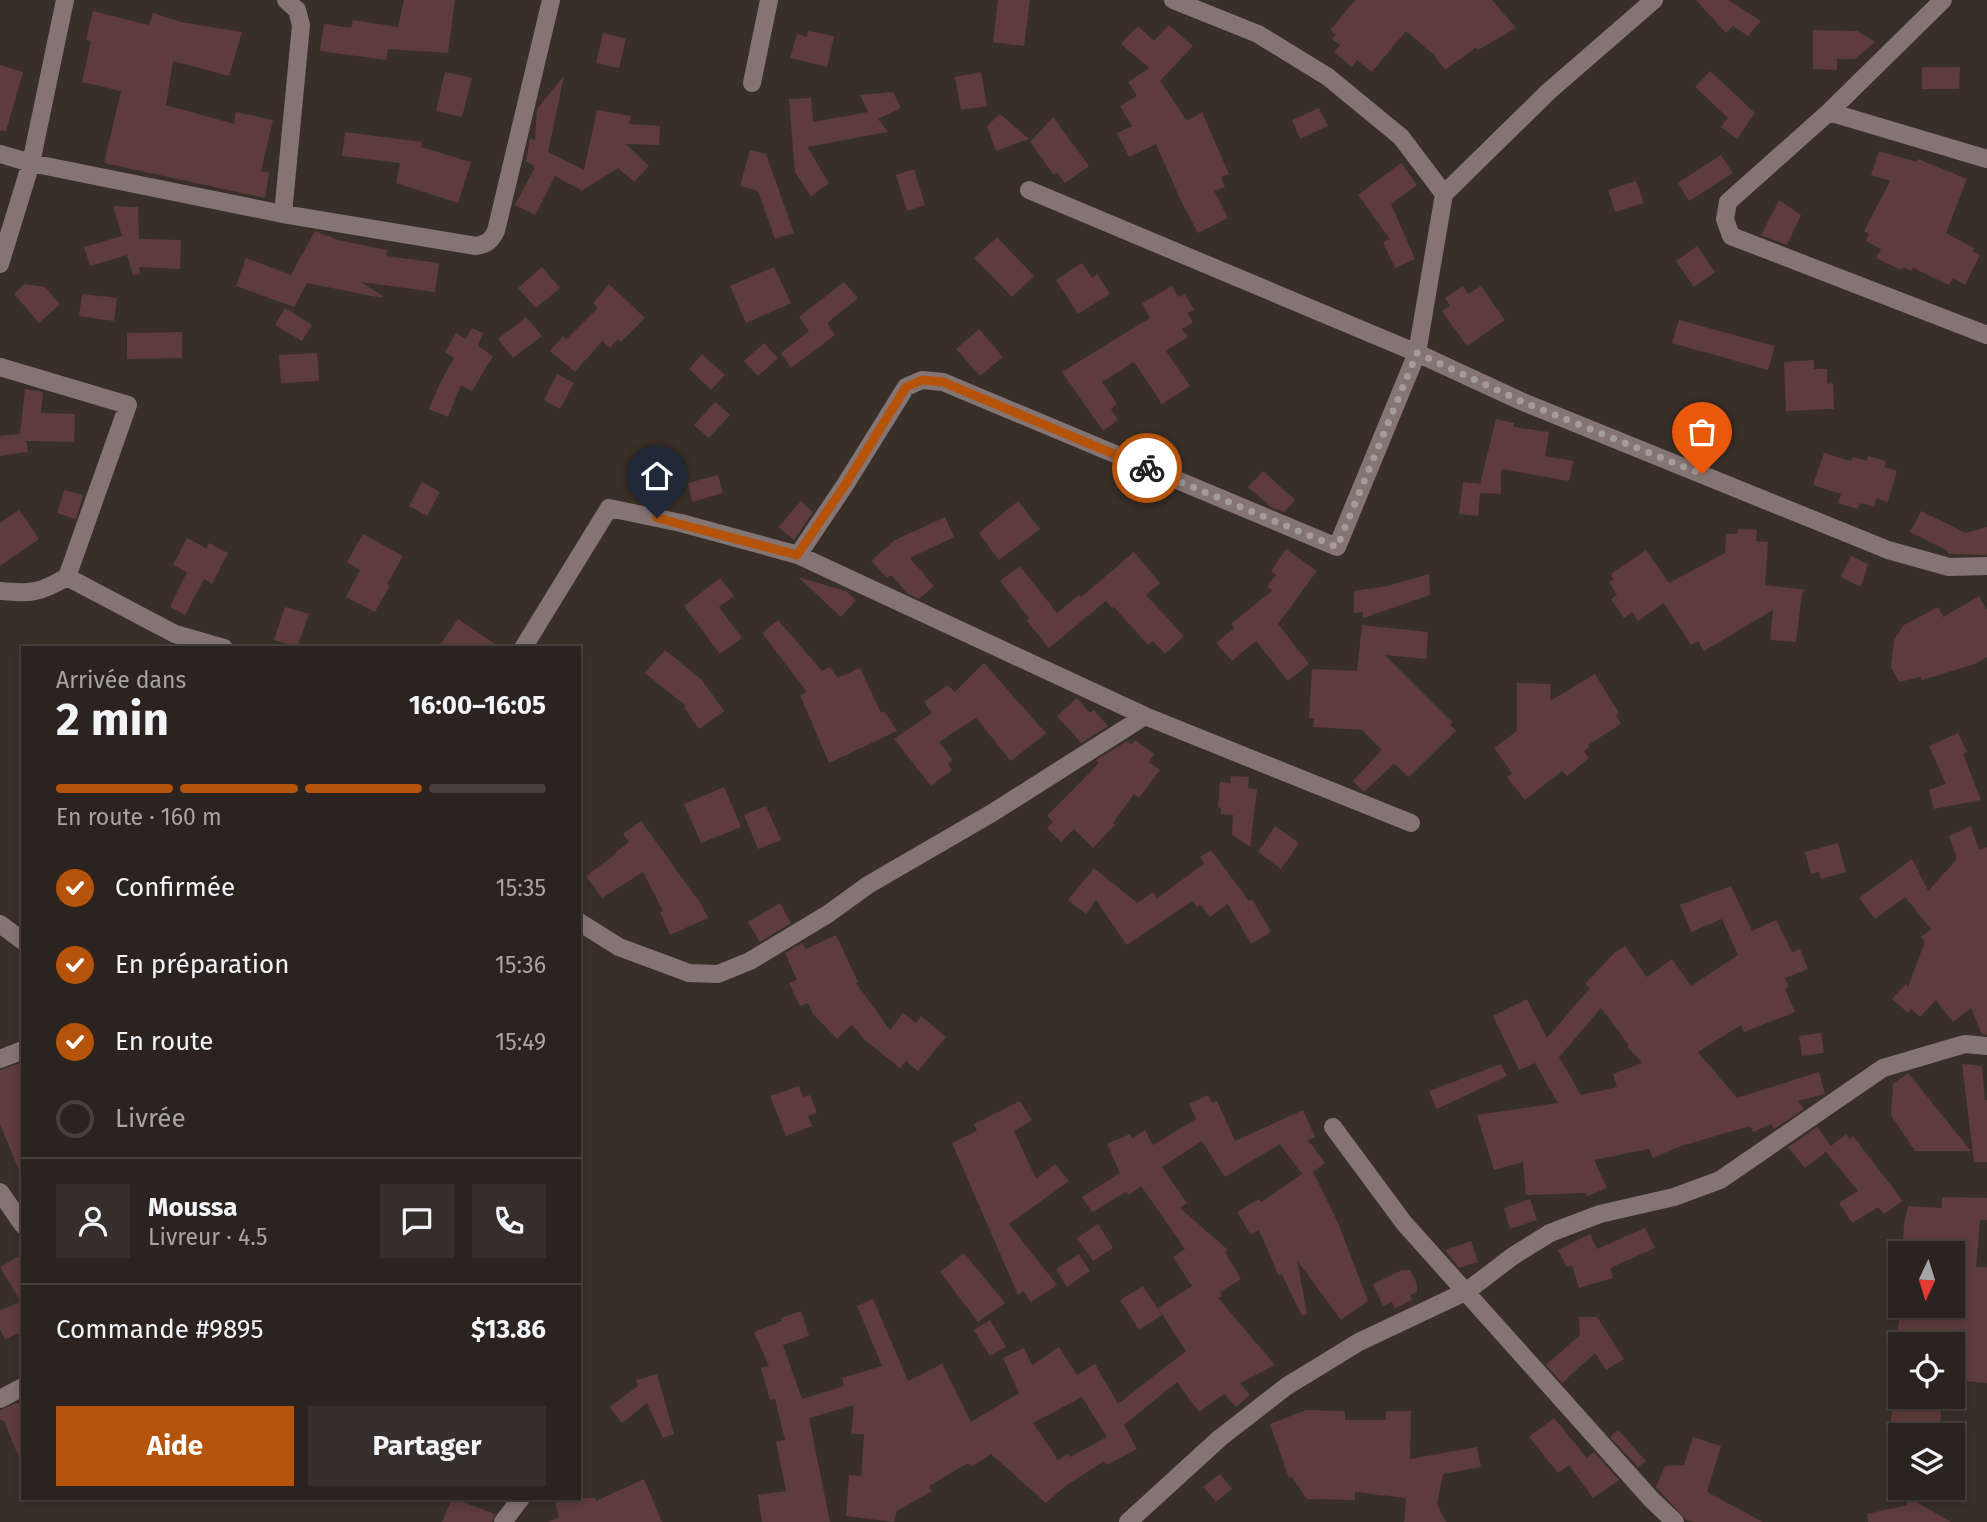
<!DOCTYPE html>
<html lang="fr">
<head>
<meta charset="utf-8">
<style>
  :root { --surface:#2b231f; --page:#372f2c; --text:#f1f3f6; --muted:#a6a4a4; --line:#47403d; --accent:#b45309 }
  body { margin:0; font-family:"Fira Sans",sans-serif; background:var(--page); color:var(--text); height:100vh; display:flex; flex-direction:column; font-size:26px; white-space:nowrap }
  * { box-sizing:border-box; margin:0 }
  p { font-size:23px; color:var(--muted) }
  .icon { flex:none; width:38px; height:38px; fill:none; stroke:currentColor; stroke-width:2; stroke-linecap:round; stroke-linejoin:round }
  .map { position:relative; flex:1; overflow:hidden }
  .sheet { position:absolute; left:21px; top:646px; width:560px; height:854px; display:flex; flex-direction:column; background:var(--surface); border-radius:0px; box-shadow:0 4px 10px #0003,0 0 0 2px var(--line) }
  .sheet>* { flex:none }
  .needle { width:46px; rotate:184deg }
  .buttons { position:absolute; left:1888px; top:1241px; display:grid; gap:14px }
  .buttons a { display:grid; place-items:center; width:77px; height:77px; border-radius:0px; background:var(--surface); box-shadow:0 4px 10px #0003,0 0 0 2px var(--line); font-size:35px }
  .pin { position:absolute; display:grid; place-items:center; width:60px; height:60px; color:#fff; margin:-72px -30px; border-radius:50% 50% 50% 0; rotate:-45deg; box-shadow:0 0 7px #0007 }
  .pin .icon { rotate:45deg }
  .courier { position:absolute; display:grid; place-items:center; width:70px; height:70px; margin:-35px; border:5px solid #b45309; border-radius:50%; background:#fff; color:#222; box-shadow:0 2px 9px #0007 }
  .head em { font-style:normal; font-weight:700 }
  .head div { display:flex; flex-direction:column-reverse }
  .head { display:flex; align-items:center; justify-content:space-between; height:119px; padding:0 35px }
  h1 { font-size:46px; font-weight:700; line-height:52px }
  .bar { display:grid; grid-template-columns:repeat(4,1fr); gap:10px 7px; align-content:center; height:84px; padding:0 35px }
  .bar i { height:9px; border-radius:5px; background:var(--line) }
  .bar .selected { background:var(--accent) }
  .bar p { grid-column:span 4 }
  .line { display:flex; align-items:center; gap:18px; padding:0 35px; border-top:2px solid var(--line) }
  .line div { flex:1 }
  .round { display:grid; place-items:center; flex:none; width:74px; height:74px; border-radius:0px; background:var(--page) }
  ol { padding:0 35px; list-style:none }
  li { display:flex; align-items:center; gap:21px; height:77px }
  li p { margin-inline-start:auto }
  li .icon { padding:7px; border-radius:50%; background:var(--accent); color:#fff; stroke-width:4 }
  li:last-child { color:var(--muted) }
  li i { width:38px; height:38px; border:4px solid var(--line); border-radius:50% }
  .primary-button { display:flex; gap:14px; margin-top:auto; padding:14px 35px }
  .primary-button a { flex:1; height:80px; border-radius:0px; background:var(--accent); color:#fff; font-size:28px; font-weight:700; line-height:80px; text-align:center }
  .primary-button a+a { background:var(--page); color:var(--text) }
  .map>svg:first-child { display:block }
  .building { fill:#5d3c3b; fill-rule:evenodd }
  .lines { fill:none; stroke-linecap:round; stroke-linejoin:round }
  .minor { stroke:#857474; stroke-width:18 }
  .done { stroke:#a49c98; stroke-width:7; stroke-dasharray:0 12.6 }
  .route { stroke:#b45309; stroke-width:9 }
</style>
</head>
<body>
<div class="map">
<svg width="1987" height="1522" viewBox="0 0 1987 1522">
  <rect width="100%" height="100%" fill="#392f29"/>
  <path class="building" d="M404 0H455L448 53 388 49 386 60 320 51 324 24 351 28 353 20 398 27Z
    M998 0H1030L1024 46 993 42Z
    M1355 0H1492L1516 28 1478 50 1476 48 1445 70 1434 55 1406 31 1372 72 1357 60 1352 67 1334 52 1340 45 1332 39 1336 35 1330 30Z
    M1696 0H1728L1761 21 1748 36 1733 26 1726 33Z
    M93 11 149 25 153 13 181 22 242 32 229 76 173 61 166 105 234 124 236 112 273 120 261 171 269 173 265 198 104 163 121 91 82 82 91 41 86 40Z
    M1169 25 1193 46 1160 81 1187 121 1202 112 1229 174 1221 177 1225 187 1214 191 1228 218 1198 233 1181 201 1156 144 1129 157 1117 133 1132 126 1120 106 1137 96 1128 82 1149 68 1121 44 1138 26 1154 41Z
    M1813 30 1857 31 1875 42 1855 59H1837V70L1813 69Z
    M808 31 834 36 827 67 790 58 797 34 807 37Z
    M603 33 626 39 619 68 596 63Z
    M0 65 23 72 6 131 0 130Z
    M1922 67H1960L1959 89H1922Z
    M1710 71 1755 113 1737 139 1721 127 1728 118 1695 87Z
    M445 72 472 78 462 117 436 111Z
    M981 72 987 106 961 110 955 77Z
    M564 76 548 152 584 170 597 110 631 116 629 124 660 126 659 145 626 144 649 166 634 182 618 168 580 192 581 190 555 176 535 215 515 205 534 169V166L526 161 530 139 535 140 537 109Z
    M893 92 901 108 878 119 888 132 807 147 829 183 811 196 795 172 789 99 811 98 813 122 868 112 860 95Z
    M1319 108 1328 126 1300 139 1292 120Z
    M1000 114 1029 139 996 151 987 126Z
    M1053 117 1089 166 1065 183 1057 172 1054 175 1030 142Z
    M345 132 422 142 421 147 471 162 458 203 396 183 400 163 342 156Z
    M750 150 766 154 794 233 775 239 758 191 740 186Z
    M1879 151 1917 162 1918 159 1967 179 1946 233 1974 248 1972 251 1980 255 1965 285 1953 278 1949 285 1913 268 1912 271 1903 267 1901 270 1876 258 1881 249 1866 241 1869 234 1864 231 1890 181 1871 175Z
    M1721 155 1733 173 1689 201 1678 183Z
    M1401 163 1417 185 1391 204 1415 259 1395 268 1383 242 1390 239 1358 195Z
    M914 169 925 205 907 211 896 175Z
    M1636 181 1644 203 1615 212 1608 190Z
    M1779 200 1801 215 1787 245 1761 235Z
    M113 206 138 207 139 239 181 240 180 269 139 267 140 274 133 275 127 255 90 266 84 247 122 236Z
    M315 231 338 240 387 250 386 256 439 263 435 292 361 282 383 296 382 298 307 283 294 307 236 286 246 258 291 275Z
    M997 237 1034 276 1012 297 974 258Z
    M1697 246 1715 272 1694 287 1676 261Z
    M1082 263 1092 278 1097 274 1110 294 1078 314 1056 280Z
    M542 267 560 288 536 308 518 288Z
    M774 267 791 303 746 323 730 286Z
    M844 282 858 298 827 323 835 335 791 368 781 353 809 331 799 317Z
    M25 284 45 287 60 304 39 323 14 294Z
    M609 284 645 318 621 342 618 339 610 348 602 341 575 372 550 351 563 336 567 339 598 308 593 303Z
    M1172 286 1178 297 1185 294 1194 310 1188 313 1193 323 1182 329 1188 337 1166 351 1190 386 1162 404 1134 362 1102 382 1117 404 1111 409 1118 420 1103 431 1062 372 1150 318 1142 303Z
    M1463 286 1468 294 1481 286 1505 320 1467 346 1442 311 1450 306 1445 298Z
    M82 294 117 298 114 321 79 316Z
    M285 308 312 325 302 341 275 325Z
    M526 317 542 336 513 358 498 339Z
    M1679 320 1775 346 1768 370 1672 343Z
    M472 328 483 333 478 346 493 356 472 391 461 385 448 417 429 409 440 383 454 358 445 352 456 333 466 339Z
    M979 329 1003 357 980 376 956 349Z
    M182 332V358L127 359V333Z
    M764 343 778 358 758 376 744 361Z
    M317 353 319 381 281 383 279 355Z
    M702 354 725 375 711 390 689 369Z
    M1814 360V369H1827V384L1833 383 1834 409 1786 411 1784 362Z
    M557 374 574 383 560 409 544 400Z
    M25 389 43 392 41 413 75 414 74 442 26 441 28 452 0 456V436L20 434Z
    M715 402 730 415 709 438 694 425Z
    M1496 419 1514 423V427L1549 432 1545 456 1573 461 1569 481 1501 469V494L1480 493 1478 516 1459 514 1463 482 1480 484Z
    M1824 453 1851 461 1853 457 1866 461 1868 456 1886 461 1884 467 1897 471 1888 502 1876 498 1874 507 1860 503 1858 509 1838 503 1841 494 1813 485Z
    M1263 471 1295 500 1284 512 1271 507 1248 487Z
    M718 475 723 493 692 502 688 483Z
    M422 482 440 492 427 516 409 506Z
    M64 490 83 495 76 519 57 513Z
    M801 501 813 512 794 540 778 527Z
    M1018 501 1040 529 999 560 979 533Z
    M19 510 39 539 0 566V523Z
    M1921 511 1966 533 1987 527V555L1948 554V551L1910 532Z
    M945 517 954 537 910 558 934 586 919 599 907 593 891 575 887 578 871 561 895 540Z
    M1738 529 1757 530 1756 541 1768 542 1765 585 1806 590 1802 593 1796 642 1770 640 1773 610 1704 651 1698 641 1691 645 1664 603 1638 621 1632 612 1624 618 1611 599 1617 595 1609 582 1614 579 1611 574 1646 550 1669 583 1725 553 1726 534H1737Z
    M363 534 403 556 387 584 390 585 375 612 346 597 360 570 347 562Z
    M187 538 206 548 209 543 228 553 212 584 204 579 185 615 170 607 187 572 173 565Z
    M1286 549 1317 571 1278 624 1309 664 1288 681 1256 641 1232 661 1216 643 1234 628 1231 624 1273 590 1267 587 1276 575 1271 571Z
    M1134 552 1160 583 1146 595 1184 636 1165 654 1153 641 1148 645 1114 607 1112 608 1106 601 1049 648 1027 621 1029 618 1000 581 1020 566 1057 613 1079 595 1081 597Z
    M1851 556 1868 564 1861 587 1841 577Z
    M1429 574 1430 595 1363 618V612L1354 613V591L1387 586Z
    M798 577 846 591 856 600 841 617Z
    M720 578 734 596 719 607 742 638 720 654 684 606Z
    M1979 596 1987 610V657L1975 664 1922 680 1921 677 1899 682 1891 667 1894 640 1904 625 1938 607 1943 617Z
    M285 607 309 614 297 647 274 640Z
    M458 619 501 648H438Z
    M778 620 822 671 830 667 838 678 860 668 881 713 884 711 897 731 829 763 800 695 807 692 762 633Z
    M1362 625 1428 632 1426 659 1385 655 1452 722 1450 725 1456 731 1409 777 1394 764 1364 792 1353 781 1382 750 1362 730 1313 727 1314 719 1309 718 1312 669 1357 671Z
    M665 650 702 680 724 711 699 729 684 708 686 706 645 673Z
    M984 663 1046 733 1011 761 976 718 939 742 953 760 948 764 952 770 931 786 894 739 932 713 924 702 948 685 955 692Z
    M1595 674 1619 713 1616 715 1621 724 1588 745 1590 747 1584 751 1589 758 1567 776 1562 771 1525 800 1507 777 1512 773 1494 748 1517 731V683L1551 684 1550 701Z
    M1077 698 1090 713 1094 710 1108 726 1081 743 1057 716Z
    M1958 733 1967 752 1963 754 1981 800 1934 809 1929 790 1946 784 1929 746Z
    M1135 740 1154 754 1149 762 1160 770 1139 798 1134 794 1113 823 1115 825 1093 848 1074 829 1061 842 1047 828 1053 822 1047 816 1099 763 1096 760 1127 741 1132 745Z
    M1231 776 1249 777 1248 788 1257 789 1250 847 1232 835 1233 815 1221 814V808L1218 807 1220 782 1230 783Z
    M724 787 741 827 701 843 684 804Z
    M766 806 781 840 758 849 744 815Z
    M641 821 701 904 708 918 670 935 660 912 663 911 643 872 602 898 586 876 616 854 615 853 629 842 623 834Z
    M1275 826 1299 843 1281 869 1258 852Z
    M1971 826 1979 850 1987 847V1035L1982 1034 1971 1008 1953 1022 1936 1000 1920 1017 1911 1009 1908 1013 1892 999 1906 984 1908 987 1925 941 1921 937 1931 929 1905 897 1875 919 1859 898 1912 859 1928 891 1957 859 1949 836Z
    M1838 843 1846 872 1821 879 1819 872 1811 874 1805 852Z
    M1211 850 1249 901 1252 899 1271 932 1251 944 1228 904 1210 917 1201 905 1197 907 1192 901 1127 945 1096 900 1086 914 1068 900 1094 868 1137 903 1153 892 1157 898 1204 864 1200 857Z
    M1731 886 1752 931 1776 920 1792 952 1800 949 1808 969 1785 978 1789 987 1785 989 1795 1012 1744 1032 1741 1025 1698 1052 1737 1098 1819 1072 1825 1094 1798 1101 1804 1109 1774 1129 1771 1124 1753 1132 1750 1126 1681 1146 1653 1158 1649 1149 1594 1160 1607 1188 1587 1196 1586 1193 1526 1195 1523 1162 1494 1170 1477 1115 1558 1103 1535 1063 1519 1070 1493 1016 1527 999 1547 1038 1590 988 1585 984 1614 953 1625 946 1647 977 1672 959 1691 986 1738 955 1722 919 1691 932 1680 905ZM1601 1008 1629 1045 1627 1046 1642 1063 1613 1074 1617 1087 1581 1095 1559 1057Z
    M780 903 791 923 760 942 748 922Z
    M836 935 858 982 856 983 890 1030 903 1013 916 1023 921 1016 946 1037 918 1071 906 1061 900 1068 866 1041 852 1025 837 1039 813 1014 808 1003 800 1006 789 983 797 980 785 953 802 943 806 949Z
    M1821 1033 1824 1053 1802 1056 1799 1036Z
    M21 1063 23 1068 22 1178 0 1124V1070Z
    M1501 1064 1507 1076 1437 1109 1429 1091Z
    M1962 1064 1982 1066 1985 1100H1987V1162H1974Z
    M1908 1073 1971 1151H1915L1891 1115 1893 1084Z
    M799 1086 803 1097 810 1095 817 1113 808 1116 812 1126 786 1136 770 1096Z
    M1208 1095 1212 1103 1217 1101 1235 1141 1303 1110 1315 1137 1308 1140 1325 1163 1313 1172 1338 1223 1368 1301 1341 1320 1297 1260 1307 1314 1302 1316 1282 1275 1279 1276 1259 1230 1251 1235 1237 1212 1259 1199 1261 1202 1302 1174 1280 1144 1225 1177 1202 1141 1162 1167 1187 1203 1180 1208 1228 1250 1225 1252 1241 1279 1220 1292 1222 1296 1218 1298 1275 1365 1240 1383 1250 1395 1236 1407 1224 1394 1199 1412 1177 1382 1124 1425 1137 1449 1107 1465 1104 1461 1064 1487 1046 1503 991 1454 971 1467 968 1463 929 1486 932 1491 897 1511 894 1522 846 1516 849 1475 861 1476 864 1434H851L854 1405 809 1418 830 1522H762L758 1495 786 1491 776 1442 785 1440 775 1399 770 1400 761 1368 769 1366 754 1332 782 1321 781 1318 801 1311 809 1336 783 1345 802 1399 844 1386 842 1378 882 1366 857 1306 873 1299 908 1381 942 1364 971 1422 1019 1393 1003 1358 1024 1348 1032 1365 1059 1347 1077 1375 1095 1364 1118 1404 1186 1351 1158 1308 1192 1286 1173 1257 1185 1249 1141 1186 1129 1195 1126 1192 1092 1212 1082 1197 1120 1173 1107 1144 1130 1134 1132 1138 1145 1130 1153 1145 1196 1119 1189 1104ZM1082 1397 1107 1437 1070 1457 1068 1454 1058 1460 1033 1423Z
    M1020 1101 1032 1120 1014 1131 1036 1179 1055 1164 1069 1181 1009 1224 1057 1285 1031 1302 1023 1291 1018 1295 952 1143 977 1131 974 1124Z
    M1817 1127 1831 1146 1846 1134 1850 1139 1853 1136 1903 1201 1884 1214 1878 1207 1852 1223 1839 1203 1858 1191 1826 1152 1805 1168 1788 1147Z
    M1942 1197 1987 1198V1220H1980L1976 1267H1987V1383L1953 1380V1344H1895L1901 1310 1914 1313 1912 1306H1953V1253H1902L1904 1224 1908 1206 1942 1208Z
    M1530 1199 1537 1220 1510 1229 1504 1208Z
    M1098 1224 1113 1248 1093 1261 1077 1238Z
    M1645 1228 1655 1248 1610 1268 1613 1278 1579 1288 1572 1265 1567 1267 1558 1250 1590 1234 1597 1249Z
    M1471 1241 1478 1262 1459 1268 1445 1250Z
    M964 1253 1005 1303 978 1322 940 1272Z
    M23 1254V1332L5 1339 0 1329V1310L21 1302 0 1267Z
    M1079 1254 1090 1271 1067 1287 1056 1269Z
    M1402 1270H1410L1417 1284V1292L1410 1295 1412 1300 1395 1308 1392 1302 1383 1306 1373 1284Z
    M1143 1286 1162 1315 1139 1330 1120 1300Z
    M1579 1317H1597L1624 1359 1606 1370 1595 1353 1562 1383 1546 1365 1580 1335Z
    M990 1320 1006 1347 990 1356 974 1330Z
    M657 1374 674 1434 663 1438 647 1403 622 1423 609 1407 638 1386 636 1380Z
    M1895 1396H1942L1940 1429 1890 1425Z
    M16 1403 23 1405 22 1465 4 1421 0 1420V1410Z
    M1306 1410 1345 1411V1420H1386V1411H1411L1410 1459 1477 1447 1481 1467 1443 1474 1437 1504 1446 1522H1404L1406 1498 1355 1492V1500L1307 1499 1292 1477 1289 1478 1270 1424Z
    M1554 1418 1587 1458 1594 1452 1619 1480 1593 1498 1569 1465 1558 1473 1529 1437Z
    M1618 1430 1646 1461 1638 1467 1610 1437Z
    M1693 1437 1721 1446 1707 1492 1763 1522H1694L1686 1520 1656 1487 1665 1466 1684 1465Z
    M1220 1474 1232 1489 1216 1502 1203 1487Z
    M644 1479 662 1522H548L559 1517 554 1498H595L596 1501Z
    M1908 1497 1951 1522H1868L1867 1514 1907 1505Z
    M452 1498 495 1514 492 1522H442Z"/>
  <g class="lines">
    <path class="minor" d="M1173 0 1258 34 1328 77 1401 137 1444 194
      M1943 0 1829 112 1728 202 1725 219 1731 236 1987 335
      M752 83 769 0
      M1829 112 1987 159
      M0 154 31 163 283 214 476 246C487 244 491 241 496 231L551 0
      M1029 190 1417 353 1523 402 1888 550 1949 567 1987 566
      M283 214 301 25 297 10 286 0
      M0 264 31 163 65 0
      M0 367 128 405 67 577C40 593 30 594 0 591
      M798 555 845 485 906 387 922 380 943 382 1337 547 1417 353 1444 194 1548 92 1654 0
      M67 577 175 634 224 648
      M523 648 609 508 681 523 798 555 1145 716 1411 823
      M579 922 619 947 689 973 718 974 750 961 828 914 868 885 992 813 1145 716
      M0 924 23 941
      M0 1059 23 1050
      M1333 1127 1404 1223 1651 1499 1675 1522
      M0 1192 23 1225
      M0 1399 23 1387
      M503 1522 521 1498
      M1128 1522 1220 1438 1287 1386 1359 1342 1467 1291 1513 1256 1550 1233 1600 1214 1674 1197 1720 1180 1883 1068 1965 1044 1987 1046"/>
  </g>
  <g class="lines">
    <path class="done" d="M1147 468 1337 547 1417 353 1523 402 1702 474"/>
    <path class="route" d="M657 518 797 555 845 485 906 387 922 380 943 382 1147 468"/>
  </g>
</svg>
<div class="buttons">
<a><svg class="needle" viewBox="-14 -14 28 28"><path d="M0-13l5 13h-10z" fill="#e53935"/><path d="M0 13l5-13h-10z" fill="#a6a4a4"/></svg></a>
<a><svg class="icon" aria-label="locate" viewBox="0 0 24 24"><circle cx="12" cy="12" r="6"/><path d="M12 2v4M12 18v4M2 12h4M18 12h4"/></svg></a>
<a><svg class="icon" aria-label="layers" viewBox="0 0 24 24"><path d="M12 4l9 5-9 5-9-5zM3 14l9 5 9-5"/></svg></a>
</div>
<div class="pin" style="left:1702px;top:474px;background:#ea580c"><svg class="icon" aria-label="bag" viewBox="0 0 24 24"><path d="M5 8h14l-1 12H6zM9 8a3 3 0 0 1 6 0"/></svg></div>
<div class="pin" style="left:657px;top:518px;background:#1f2937"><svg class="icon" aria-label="home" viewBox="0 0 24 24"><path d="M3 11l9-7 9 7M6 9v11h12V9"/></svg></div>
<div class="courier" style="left:1147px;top:468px"><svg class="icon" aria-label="bike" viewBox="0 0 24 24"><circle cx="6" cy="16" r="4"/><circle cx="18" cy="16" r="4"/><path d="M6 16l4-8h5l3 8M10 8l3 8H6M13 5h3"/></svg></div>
<section class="sheet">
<div class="head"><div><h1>2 min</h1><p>Arrivée dans</p></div><em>16:00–16:05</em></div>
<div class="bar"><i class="selected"></i><i class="selected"></i><i class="selected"></i><i></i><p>En route · 160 m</p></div>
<ol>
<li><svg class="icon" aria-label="check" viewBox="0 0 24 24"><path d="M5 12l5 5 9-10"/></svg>Confirmée<p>15:35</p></li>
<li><svg class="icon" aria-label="check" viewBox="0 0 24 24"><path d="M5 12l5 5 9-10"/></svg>En préparation<p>15:36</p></li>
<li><svg class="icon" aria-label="check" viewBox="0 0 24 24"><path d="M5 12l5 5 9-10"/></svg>En route<p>15:49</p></li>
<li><i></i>Livrée</li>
</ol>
<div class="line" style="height:126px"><a class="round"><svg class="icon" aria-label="person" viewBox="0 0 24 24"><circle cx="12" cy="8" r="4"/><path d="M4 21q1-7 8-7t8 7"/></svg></a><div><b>Moussa</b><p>Livreur · 4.5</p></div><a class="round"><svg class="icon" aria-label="chat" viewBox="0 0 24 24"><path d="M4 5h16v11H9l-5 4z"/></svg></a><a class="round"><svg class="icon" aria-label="phone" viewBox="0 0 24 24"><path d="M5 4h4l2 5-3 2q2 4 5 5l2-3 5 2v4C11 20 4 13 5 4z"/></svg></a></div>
<div class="line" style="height:91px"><div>Commande #9895</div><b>$13.86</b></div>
<div class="primary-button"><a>Aide</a><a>Partager</a></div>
</section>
</div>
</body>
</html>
